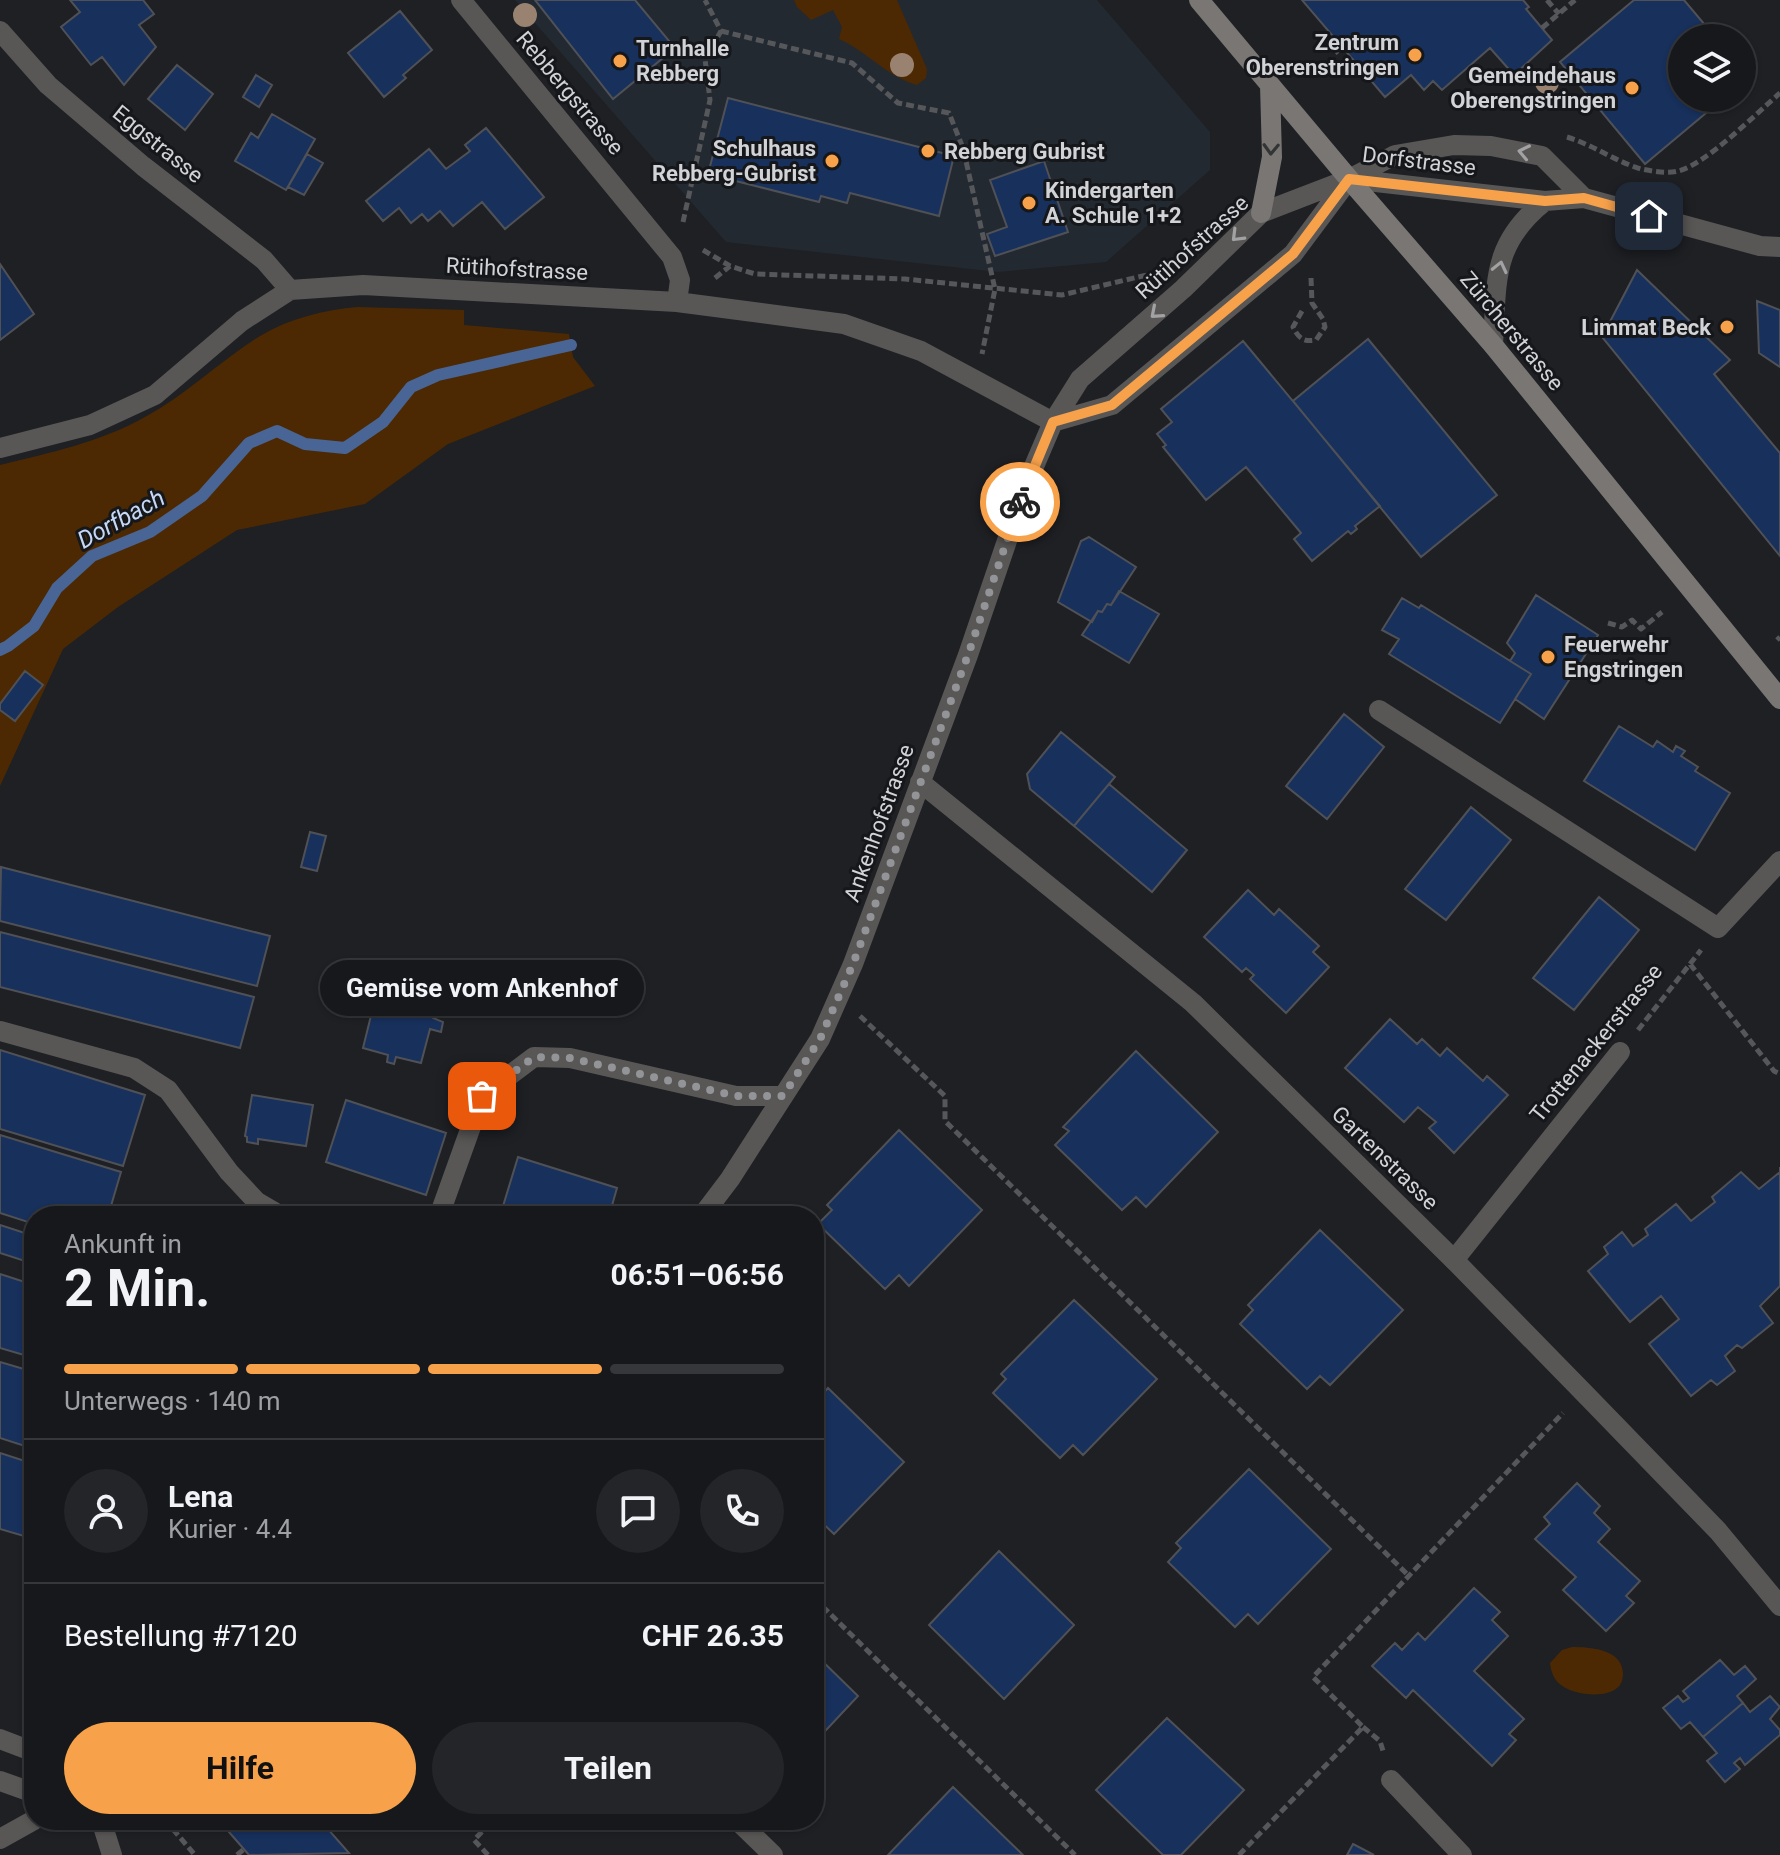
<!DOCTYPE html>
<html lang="de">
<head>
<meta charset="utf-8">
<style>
  :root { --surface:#16181b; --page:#232528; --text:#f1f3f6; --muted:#9ea0a3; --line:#35373a; --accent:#f8a14b }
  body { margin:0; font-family:Roboto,sans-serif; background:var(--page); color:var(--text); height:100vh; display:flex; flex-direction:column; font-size:30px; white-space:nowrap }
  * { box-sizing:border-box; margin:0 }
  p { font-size:26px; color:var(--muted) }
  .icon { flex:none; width:44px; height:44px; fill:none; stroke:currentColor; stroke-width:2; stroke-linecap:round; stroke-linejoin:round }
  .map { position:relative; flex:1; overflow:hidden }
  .side { position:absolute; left:24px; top:1206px; width:800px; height:624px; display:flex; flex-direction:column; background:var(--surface); border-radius:32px; box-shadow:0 2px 6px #0004,0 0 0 2px var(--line) }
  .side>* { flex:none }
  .buttons { position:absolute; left:1668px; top:24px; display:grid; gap:16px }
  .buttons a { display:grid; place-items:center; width:88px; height:88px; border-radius:50%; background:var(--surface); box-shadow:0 2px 6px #0004,0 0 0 2px var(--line); font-size:40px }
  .pin { position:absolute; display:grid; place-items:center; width:68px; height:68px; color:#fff; margin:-34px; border-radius:16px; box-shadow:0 4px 12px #0006 }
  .courier { position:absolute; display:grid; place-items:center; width:80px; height:80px; margin:-40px; border:6px solid #f8a14b; border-radius:50%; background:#fff; color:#222; box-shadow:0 2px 10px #0007 }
  .bubble { position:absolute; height:56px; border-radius:28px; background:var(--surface); box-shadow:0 2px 6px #0004,0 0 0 2px var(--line); font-size:26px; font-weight:700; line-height:56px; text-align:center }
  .summary em { font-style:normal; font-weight:700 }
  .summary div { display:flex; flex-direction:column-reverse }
  .summary { display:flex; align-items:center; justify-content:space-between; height:136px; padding:0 40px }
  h1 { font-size:52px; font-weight:700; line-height:60px }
  .bar { display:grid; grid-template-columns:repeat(4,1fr); gap:12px 8px; align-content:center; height:96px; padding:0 40px }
  .bar i { height:10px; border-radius:6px; background:var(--line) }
  .bar .selected { background:var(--accent) }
  .bar p { grid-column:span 4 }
  .line { display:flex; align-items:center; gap:20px; padding:0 40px; border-top:2px solid var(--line) }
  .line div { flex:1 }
  .round { display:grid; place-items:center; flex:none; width:84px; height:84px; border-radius:42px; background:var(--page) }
  .action { display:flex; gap:16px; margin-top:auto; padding:16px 40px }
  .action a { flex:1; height:92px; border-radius:48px; background:var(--accent); color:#111; font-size:32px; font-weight:700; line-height:92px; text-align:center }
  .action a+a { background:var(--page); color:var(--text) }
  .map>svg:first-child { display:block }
  .built { fill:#232931 }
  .green { fill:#4c2902 }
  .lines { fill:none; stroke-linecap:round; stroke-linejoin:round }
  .stream { stroke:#496595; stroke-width:12 }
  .building { fill:#17305c; stroke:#4f5156; stroke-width:2 }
  .path { stroke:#56575b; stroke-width:5; stroke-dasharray:8 4; stroke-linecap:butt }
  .service { stroke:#595756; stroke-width:20 }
  .minor { stroke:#595756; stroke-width:20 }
  .secondary { stroke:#797674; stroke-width:20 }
  .tree { fill:#998270 }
  .oneway { stroke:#333435 }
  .oneway2 { stroke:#a2a1a3 }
  .done { stroke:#939498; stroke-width:8; stroke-dasharray:0 14.4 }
  .route { stroke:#f8a14b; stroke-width:10 }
  .poi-dot { fill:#f8a14b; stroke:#15171a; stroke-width:3 }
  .labels { text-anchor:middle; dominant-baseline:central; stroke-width:6; stroke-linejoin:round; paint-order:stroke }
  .poi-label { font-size:22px; font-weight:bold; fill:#d2d3d6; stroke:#15171a; text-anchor:end }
  .street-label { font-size:22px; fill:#d2d3d6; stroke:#15171a }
  .water-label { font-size:24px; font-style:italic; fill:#c6d8f6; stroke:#15171a }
</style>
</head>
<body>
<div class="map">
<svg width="1780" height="1855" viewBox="0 0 1780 1855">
  <rect width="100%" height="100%" fill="#1e2024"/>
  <path class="built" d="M515 0H1097L1210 132V170L1106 262 998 272 726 242Z"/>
  <path class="green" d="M794 0H897L927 69 926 78 917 85C886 76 868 52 839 39L842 27 833 10 811 20 797 7Z
    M358 307 464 310V325L569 334 573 357 595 386 448 444 365 504 237 530 118 607 63 649 0 786V465C49 453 101 442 145 417 186 395 220 361 260 336 290 318 324 310 358 307Z
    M1572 1647C1590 1647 1622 1649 1623 1673 1623 1677 1622 1682 1620 1685 1609 1700 1573 1695 1561 1685 1554 1680 1551 1672 1550 1663L1562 1650Z"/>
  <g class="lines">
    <path class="stream" d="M0 650 8 646 34 626 57 588 92 556 150 532 202 496 249 443 277 431 305 444 345 448 383 422 411 387 438 375 571 345"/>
  </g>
  <path class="building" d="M70 0H143L154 14 139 25 156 47 124 85 102 57 91 65 61 27 80 12Z
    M535 0H635L675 48 613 99Z
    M1302 0H1523L1529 7 1526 9 1552 40 1514 75 1490 48 1442 90 1433 81 1424 90 1411 75 1385 97Z
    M1634 0H1684L1716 38H1682V98H1724L1645 164 1560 62Z
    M400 11 432 50 403 75 406 78 384 97 348 53Z
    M177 65 213 94 185 130 148 99Z
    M256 75 272 85 259 107 243 97Z
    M728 98 954 156 939 216 850 193 847 203 821 196 819 202 708 174Z
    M272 114 315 139 286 190 235 161 251 133 258 138Z
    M486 128 544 197 505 229 482 202 453 226 440 211 428 221 422 214 411 223 399 208 383 221 366 201 429 149 446 169 470 151 465 145Z
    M307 154 323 163 304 195 288 187Z
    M1044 161 1068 232 995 256 987 234 1007 227 990 180Z
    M0 264 34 314 0 340Z
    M1637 270 1730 360 1714 374 1780 453V556L1602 337Z
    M1757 301 1780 310V367L1759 353Z
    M1368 339 1497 495 1421 557 1293 401Z
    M1243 341 1380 506 1355 526 1357 529 1351 534 1348 531 1312 561 1294 539 1301 533 1246 467 1206 500 1163 447 1166 445 1157 434 1172 422 1161 409Z
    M1089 537 1136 567 1111 605 1107 604 1102 612 1098 611 1092 622 1058 602 1081 541Z
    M1119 591 1159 614 1129 663 1082 635 1098 611 1102 612 1107 604 1111 605Z
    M1536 595 1598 635 1544 719 1515 699 1531 674 1510 661 1515 653 1507 643Z
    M1402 598 1419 608 1421 605 1531 674 1500 723 1389 654 1399 639 1382 630Z
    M25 671 43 685 15 721 0 710V704Z
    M1344 714 1384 747 1327 819 1286 786Z
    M1619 726 1653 747 1657 741 1673 752 1676 746 1685 751 1681 756 1698 767 1695 771 1730 793 1695 850 1584 781Z
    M1061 732 1115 777 1074 826 1030 789 1027 774Z
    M1109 784 1187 850 1152 892 1074 826Z
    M1471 807 1511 840 1446 920 1405 889Z
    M310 832 326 836 317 871 301 867Z
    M1 867 270 936 257 986 0 921Z
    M1248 890 1274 915 1279 909 1319 946 1313 952 1329 967 1286 1013 1250 979 1254 975 1246 968 1242 972 1204 937Z
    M1599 897 1639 930 1574 1010 1533 978Z
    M0 932 254 997 240 1048 0 987Z
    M382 971 441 985 433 1018 443 1022 441 1032 430 1029 421 1063 396 1057 394 1064 387 1062 388 1055 363 1048Z
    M1390 1019 1417 1044 1422 1039 1440 1056 1447 1048 1483 1081 1487 1076 1508 1095 1454 1153 1429 1128 1436 1122 1418 1107 1404 1122 1345 1068Z
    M0 1050 145 1095 123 1166 0 1129Z
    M1136 1051 1218 1132 1146 1207 1136 1197 1122 1210 1055 1145 1069 1131 1063 1127Z
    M252 1095 313 1105 306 1146 258 1139V1144L247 1142V1137L245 1136Z
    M346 1100 446 1133 426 1195 326 1162Z
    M899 1130 982 1210 909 1286 899 1275 885 1289 818 1224 832 1210 827 1205Z
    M0 1135 121 1172 108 1216H34V1224L0 1213Z
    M518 1157 617 1188 609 1216H500Z
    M1780 1167V1286L1760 1306 1773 1323 1742 1348 1737 1345 1725 1356 1735 1371 1717 1385 1711 1380 1691 1396 1649 1344 1679 1319 1661 1296 1630 1322 1588 1271 1608 1254 1604 1247 1622 1232 1633 1246 1648 1235 1645 1229 1676 1204 1691 1221 1715 1202 1712 1197 1741 1172 1759 1189 1780 1172Z
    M0 1225 34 1236V1264L0 1253Z
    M1320 1230 1403 1310 1330 1385 1320 1376 1307 1389 1240 1324 1253 1310 1248 1305Z
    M0 1274 34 1285V1358L0 1348Z
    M1074 1300 1157 1379 1083 1455 1073 1445 1060 1458 993 1393 1006 1379 1001 1374Z
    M0 1362 34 1372V1449L0 1438Z
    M828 1388 904 1462 834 1534 814 1515V1403Z
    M0 1453 34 1464V1539L0 1529Z
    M1249 1469 1331 1549 1258 1624 1248 1614 1235 1627 1168 1562 1181 1548 1176 1543Z
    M1577 1483 1600 1506 1594 1513 1610 1529 1598 1542 1640 1581 1626 1596 1634 1603 1606 1631 1563 1590 1576 1577 1535 1539 1550 1524 1544 1517Z
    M999 1551 1074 1625 1004 1699 929 1625Z
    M1474 1588 1500 1612 1492 1620 1508 1636 1474 1671 1524 1719 1509 1734 1516 1740 1492 1766 1413 1690 1406 1698 1372 1666 1395 1643 1402 1650 1418 1633 1425 1640Z
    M814 1653 858 1696 814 1743Z
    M1720 1660 1734 1675 1745 1666 1756 1679 1737 1696 1743 1703 1703 1737 1690 1722 1681 1729 1663 1708 1678 1696 1683 1702 1689 1698 1683 1691Z
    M1770 1696 1780 1707 1770 1719 1780 1730V1735L1745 1765 1740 1758 1734 1763 1740 1769 1725 1782 1707 1761 1717 1753 1703 1737 1743 1703 1750 1712Z
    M1167 1718 1244 1790 1181 1855H1163L1096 1790Z
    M953 1787 1023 1855H888Z
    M210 1820H320L349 1853 249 1855 222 1824 217 1828Z
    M1353 1844 1374 1855H1347Z"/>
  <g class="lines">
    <path class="path" d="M1547 0 1559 14
      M1542 28 1575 0
      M721 31 852 63 898 103 949 113 963 148 995 289 982 354
      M1335 53 1342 47
      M1567 137C1593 145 1617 162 1641 169 1652 171 1666 174 1678 171 1705 165 1757 113 1780 93
      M683 222 710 100 705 59 721 31 705 0
      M703 250 730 266 755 274 905 279 1062 295 1151 274
      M715 278 730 266
      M1302 311 1293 327C1299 339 1304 342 1316 340L1325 327 1323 319 1312 303 1311 278
      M1608 623 1622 627 1632 620 1641 629 1662 612
      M1777 640 1780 637
      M1690 964 1774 1071 1780 1074
      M860 1016 945 1096V1121L1409 1576
      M1638 1030 1701 950
      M814 1598 1075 1855
      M1363 1727 1380 1741 1384 1754
      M165 1820 195 1855
      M237 1855 244 1849
      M488 1855 474 1840 493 1820
      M1239 1855 1363 1727 1313 1677 1563 1413"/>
    <path class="service" d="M1379 710 1718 928 1780 861
      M0 1031 134 1068 168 1090 229 1172 257 1202 281 1216
      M439 1216 482 1096 534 1057 570 1058 736 1096H783
      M1454 1260 1620 1052
      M0 1739 34 1752"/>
    <path class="minor" d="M461 0 672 257 680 280 677 302
      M0 31 48 85 143 166 264 260 290 290
      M1349 179 1545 201 1584 198 1760 246 1780 247
      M1493 345C1497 281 1491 244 1545 201
      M0 448 90 425 155 395 242 321 290 290 363 285 677 302 844 324 921 351 1053 422 1112 405 1293 254 1349 179
      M920 782 1193 1003 1454 1260 1588 1397 1718 1531 1780 1606
      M702 1216 730 1179 820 1039 853 964 968 655 1026 485 1053 422 1080 379 1183 289 1261 213 1349 179 1395 155 1454 145 1491 146 1542 156 1584 198
      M1391 1780 1462 1855
      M0 1781 34 1793
      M101 1820 112 1855
      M737 1820 773 1855
      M0 1839 34 1820"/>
    <path class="secondary" d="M1199 0 1349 179 1493 345 1780 699
      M1261 213 1272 157 1270 85"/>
  </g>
  <g class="tree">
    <circle cx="525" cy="15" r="12"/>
    <circle cx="902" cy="65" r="12"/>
    <circle cx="1547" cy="82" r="12"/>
  </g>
  <defs><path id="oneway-chevron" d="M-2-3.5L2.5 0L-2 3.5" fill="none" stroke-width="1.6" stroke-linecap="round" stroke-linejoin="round" transform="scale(2)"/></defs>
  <use class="oneway" href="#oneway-chevron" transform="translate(1271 149) rotate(92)"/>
  <g class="oneway2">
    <use href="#oneway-chevron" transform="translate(1524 152) rotate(-168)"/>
    <use href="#oneway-chevron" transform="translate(1237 236) rotate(135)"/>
    <use href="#oneway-chevron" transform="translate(1500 267) rotate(-77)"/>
    <use href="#oneway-chevron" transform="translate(1156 313) rotate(139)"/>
  </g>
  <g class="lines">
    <path class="done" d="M482 1096 534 1057 570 1058 736 1096H783L820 1039 853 964 968 655 1020 502"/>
    <path class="route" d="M1020 502 1053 422 1112 405 1293 254 1349 179 1545 201 1584 198 1649 216"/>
  </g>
  <g class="poi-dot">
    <circle cx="1415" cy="55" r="8"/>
    <circle cx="620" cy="61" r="8"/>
    <circle cx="1632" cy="88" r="8"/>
    <circle cx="928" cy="151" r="8"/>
    <circle cx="832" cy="161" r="8"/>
    <circle cx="1029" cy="203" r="8"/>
    <circle cx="1727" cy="327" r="8"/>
    <circle cx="1548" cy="657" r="8"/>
  </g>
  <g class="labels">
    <g class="poi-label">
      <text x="1399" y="42">Zentrum<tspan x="1399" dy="25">Oberenstringen</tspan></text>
      <text x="636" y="48" text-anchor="start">Turnhalle<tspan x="636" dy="25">Rebberg</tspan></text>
      <text x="1616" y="75">Gemeindehaus<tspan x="1616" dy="25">Oberengstringen</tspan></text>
      <text x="816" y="148">Schulhaus<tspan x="816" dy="25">Rebberg-Gubrist</tspan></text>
      <text x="944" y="151" text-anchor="start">Rebberg Gubrist</text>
      <text x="1045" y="190" text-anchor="start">Kindergarten<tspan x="1045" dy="25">A. Schule 1+2</tspan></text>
      <text x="1711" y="327">Limmat Beck</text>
      <text x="1564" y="644" text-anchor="start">Feuerwehr<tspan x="1564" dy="25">Engstringen</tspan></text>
    </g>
    <g class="street-label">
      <text transform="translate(570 93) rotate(50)">Rebbergstrasse</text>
      <text transform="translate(158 144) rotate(39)">Eggstrasse</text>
      <text transform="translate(1419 161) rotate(7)">Dorfstrasse</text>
      <text transform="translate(1192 247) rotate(-42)">Rütihofstrasse</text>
      <text transform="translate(517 269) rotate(3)">Rütihofstrasse</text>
      <text transform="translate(1512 331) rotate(50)">Zürcherstrasse</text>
      <text transform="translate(879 823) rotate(-70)">Ankenhofstrasse</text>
      <text transform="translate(1596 1043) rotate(-51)">Trottenackerstrasse</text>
      <text transform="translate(1385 1158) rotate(44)">Gartenstrasse</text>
    </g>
    <g class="water-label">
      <text transform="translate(121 519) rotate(-29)">Dorfbach</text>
    </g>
  </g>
</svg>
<div class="buttons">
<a><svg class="icon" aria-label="layers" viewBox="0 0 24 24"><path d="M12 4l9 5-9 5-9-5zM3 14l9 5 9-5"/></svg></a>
</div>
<div class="pin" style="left:482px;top:1096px;background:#ea580c"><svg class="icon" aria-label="bag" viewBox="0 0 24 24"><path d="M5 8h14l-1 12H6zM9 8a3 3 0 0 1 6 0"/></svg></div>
<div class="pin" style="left:1649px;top:216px;background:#1f2937"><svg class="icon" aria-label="home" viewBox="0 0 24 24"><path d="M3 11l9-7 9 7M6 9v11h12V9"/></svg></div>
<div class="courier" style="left:1020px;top:502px"><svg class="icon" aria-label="bike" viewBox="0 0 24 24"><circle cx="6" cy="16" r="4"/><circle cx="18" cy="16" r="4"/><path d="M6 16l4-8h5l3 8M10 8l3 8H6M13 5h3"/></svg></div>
<div class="bubble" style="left:320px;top:960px;width:324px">Gemüse vom Ankenhof</div>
<section class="side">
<div class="summary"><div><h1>2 Min.</h1><p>Ankunft in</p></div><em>06:51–06:56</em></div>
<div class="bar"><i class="selected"></i><i class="selected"></i><i class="selected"></i><i></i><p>Unterwegs · 140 m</p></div>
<div class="line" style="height:144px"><a class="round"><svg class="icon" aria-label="person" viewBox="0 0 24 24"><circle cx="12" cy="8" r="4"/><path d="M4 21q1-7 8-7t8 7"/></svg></a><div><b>Lena</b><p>Kurier · 4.4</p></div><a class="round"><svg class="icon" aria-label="chat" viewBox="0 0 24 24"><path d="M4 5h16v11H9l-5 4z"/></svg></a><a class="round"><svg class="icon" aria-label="phone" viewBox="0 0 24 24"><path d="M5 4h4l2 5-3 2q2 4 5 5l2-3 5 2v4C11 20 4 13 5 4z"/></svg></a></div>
<div class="line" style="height:104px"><div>Bestellung #7120</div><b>CHF 26.35</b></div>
<div class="action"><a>Hilfe</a><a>Teilen</a></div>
</section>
</div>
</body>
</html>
